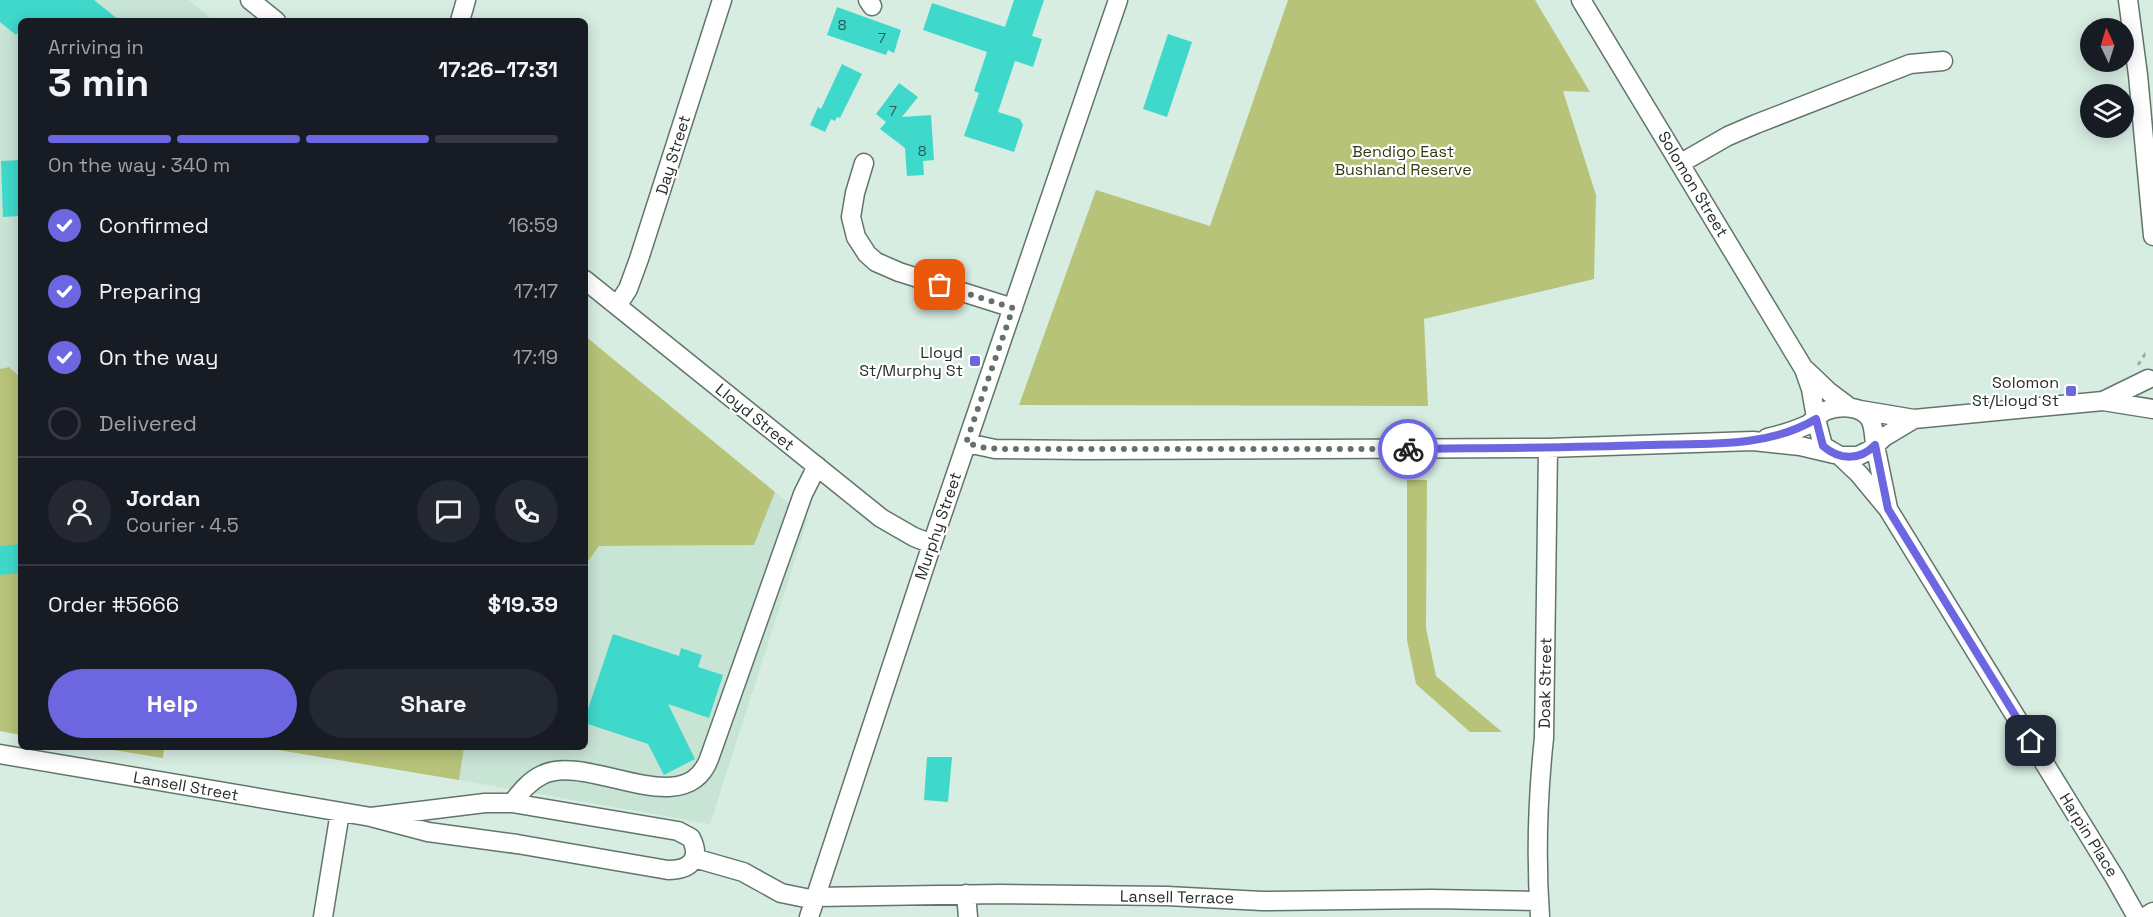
<!DOCTYPE html>
<html lang="en">
<head>
<meta charset="utf-8">
<style>
  :root { --surface:#171b24; --page:#242831; --text:#f1f3f6; --muted:#9ea1a6; --line:#363941; --accent:#6c67e1 }
  body { margin:0; font-family:"Space Grotesk",sans-serif; background:var(--page); color:var(--text); height:100vh; display:flex; flex-direction:column; font-size:22px; white-space:nowrap }
  * { box-sizing:border-box; margin:0 }
  p { font-size:20px; color:var(--muted) }
  .icon { flex:none; width:33px; height:33px; fill:none; stroke:currentColor; stroke-width:2; stroke-linecap:round; stroke-linejoin:round }
  .map { position:relative; flex:1; overflow:hidden }
  .panel { position:absolute; left:18px; top:18px; width:570px; height:732px; display:flex; flex-direction:column; background:var(--surface); border-radius:9px; box-shadow:0 3px 15px #0003 }
  .panel>* { flex:none }
  .needle { width:39px; rotate:356deg }
  .fabs { position:absolute; left:2080px; top:18px; display:grid; gap:12px }
  .fabs a { display:grid; place-items:center; width:54px; height:54px; border-radius:50%; background:var(--surface); box-shadow:0 3px 15px #0003; font-size:30px }
  .pin { position:absolute; display:grid; place-items:center; width:51px; height:51px; color:#fff; margin:-26px; border-radius:12px; box-shadow:0 3px 9px #0006 }
  .courier { position:absolute; display:grid; place-items:center; width:60px; height:60px; margin:-30px; border:4px solid #6c67e1; border-radius:50%; background:#fff; color:#222; box-shadow:0 2px 8px #0007 }
  .overview em { font-style:normal; font-weight:600 }
  .overview div { display:flex; flex-direction:column-reverse }
  .overview { display:flex; align-items:center; justify-content:space-between; height:102px; padding:0 30px }
  h1 { font-size:39px; font-weight:600; line-height:45px }
  .bar { display:grid; grid-template-columns:repeat(4,1fr); gap:9px 6px; align-content:center; height:72px; padding:0 30px }
  .bar i { height:8px; border-radius:4px; background:var(--line) }
  .bar .selected { background:var(--accent) }
  .bar p { grid-column:span 4 }
  .line { display:flex; align-items:center; gap:15px; padding:0 30px; border-top:2px solid var(--line) }
  .line div { flex:1 }
  .round { display:grid; place-items:center; flex:none; width:63px; height:63px; border-radius:32px; background:var(--page) }
  ol { padding:0 30px; list-style:none }
  li { display:flex; align-items:center; gap:18px; height:66px }
  li p { margin-inline-start:auto }
  li .icon { padding:6px; border-radius:50%; background:var(--accent); color:#fff; stroke-width:4 }
  li:last-child { color:var(--muted) }
  li i { width:33px; height:33px; border:3px solid var(--line); border-radius:50% }
  .cta { display:flex; gap:12px; margin-top:auto; padding:12px 30px }
  .cta a { flex:1; height:69px; border-radius:36px; background:var(--accent); color:#fff; font-size:24px; font-weight:600; line-height:69px; text-align:center }
  .cta a+a { background:var(--page); color:var(--text) }
  .map>svg:first-child { display:block }
  .built { fill:#c7e4d5 }
  .green { fill:#b7c379 }
  .building { fill:#3fd9cc }
  .lines { fill:none; stroke-linecap:round; stroke-linejoin:round }
  .minor-casing { stroke:#62756b; stroke-width:21 }
  .path { stroke:#9daea6; stroke-width:3; stroke-dasharray:4.5 4.5; stroke-linecap:butt }
  .minor { stroke:#fff; stroke-width:18 }
  .done { stroke:#64716a; stroke-width:6; stroke-dasharray:0 10.8 }
  .route { stroke:#6c67e1; stroke-width:8 }
  .poi-dot { fill:#6c67e1; stroke:#fff; stroke-width:2 }
  .labels { text-anchor:middle; dominant-baseline:central; stroke-width:4.5; stroke-linejoin:round; paint-order:stroke }
  .number-label { font-size:14px; fill:#2c5952 }
  .park-label { font-size:16px; fill:#33390f; stroke:#fff }
  .street-label { font-size:16px; fill:#262e2a; stroke:#fff }
  .poi-label { font-size:16px; fill:#262e2a; stroke:#fff; text-anchor:end }
</style>
</head>
<body>
<div class="map">
<svg width="2153" height="917" viewBox="0 0 2153 917">
  <rect width="100%" height="100%" fill="#d7ede2"/>
  <path class="built" d="M0 0H189L214 21H21V378L9 367 0 369Z
    M775 492 808 519 710 824 459 780 464 747H585V559L589 560 598 546 754 545Z"/>
  <path class="green" d="M1288 0H1535L1590 92 1563 91 1596 195 1594 279 1424 319 1428 406 1019 405 1096 190 1210 226Z
    M585 336 775 492 754 545 599 546 589 560 585 559Z
    M9 367 21 378V735L0 731V369Z
    M1407 480H1427L1426 628 1436 676 1502 732H1470L1416 684 1407 640Z
    M95 747H164L163 758Z
    M260 747H464L459 780Z"/>
  <path class="building" d="M0 0H94L120 21H21V29L16 35 0 22Z
    M1014 0H1044L1032 36 1042 39 1033 67 1015 61 998 112 1020 119 1023 125 1014 152 964 136 979 93 974 91 987 52 923 30 932 3 1005 27Z
    M837 7 901 30 894 53 888 50 886 55 827 35Z
    M1168 34 1192 42 1167 117 1143 109Z
    M842 64 862 74 840 118 837 117 835 121 831 119 825 132 810 125 818 107 821 109Z
    M899 83 918 97 902 117 931 115 934 160 923 161 924 175 907 176 905 148 880 129 886 122 876 114Z
    M21 160V216L3 217 1 161Z
    M21 544V573L0 575V546Z
    M613 634 679 656 681 648 702 655 698 667 723 675 709 718 668 704 695 759 664 775 648 744 585 723V718Z
    M927 757H952L948 802 924 800Z"/>
  <g class="lines">
    <g class="minor-casing">
      <path id="minor" d="M250 0 276 21
        M868 0 872 6
        M1581 0 1804 369 1811 389 1816 418
        M2128 0 2138 75 2153 236
        M460 21 466 0
        M864 163 855 193 851 217 856 237 867 254 876 262 899 272 1013 308
        M1681 163 1728 136 1756 124 1910 64 1943 61
        M585 280 881 518 914 537 932 544
        M617 306 628 289 639 259 722 0
        M1806 370 1829 392 1849 407
        M2103 401 2148 379
        M1860 410 1914 419 2103 401 2153 409
        M1816 419 1823 446 1840 456H1858L1870 450 1884 437 1914 419
        M1767 438C1780 435 1794 431 1807 425 1814 421 1818 415 1825 411 1839 405 1864 405 1871 421 1874 428 1874 437 1875 444
        M967 443 995 449 1086 450 1548 448 1753 441 1800 446 1834 454
        M1875 445 1888 508
        M1840 456 1859 474 1888 509 2115 878 2137 917
        M0 754 371 817 428 832 517 844 668 870C689 870 702 860 691 838L678 831 512 803H485L371 817
        M512 803C520 793 529 781 542 775 587 752 684 824 709 759L803 494 817 466
        M694 858 743 872 781 893 815 900
        M966 894 968 917
        M816 897 999 894 1167 896 1262 901 1432 899 1539 901
        M323 917 340 812
        M809 917 932 544 1118 0
        M1540 917C1536 861 1538 794 1544 738L1548 448
        M2145 917 2153 912"/>
    </g>
    <path class="path" d="M2138 365 2145 354H2148"/>
    <use href="#minor" class="minor"/>
  </g>
  <g class="lines">
    <path class="done" d="M940 285 1013 308 966 443 985 448 1005 449H1408"/>
    <path class="route" d="M1408 449C1487 448 1567 448 1646 445 1702 443 1766 449 1816 419L1823 446C1839 460 1860 461 1875 445L1888 509 2031 741"/>
  </g>
  <g class="poi-dot">
    <rect x="969" y="355" width="12" height="12" rx="3"/>
    <rect x="2065" y="385" width="12" height="12" rx="3"/>
  </g>
  <g class="labels">
    <g class="number-label">
      <text x="842" y="25">8</text>
      <text x="882" y="38">7</text>
      <text x="893" y="111">7</text>
      <text x="922" y="151">8</text>
    </g>
    <g class="park-label">
      <text x="1403" y="151">Bendigo East<tspan x="1403" dy="18">Bushland Reserve</tspan></text>
    </g>
    <g class="street-label">
      <text transform="translate(673 155) rotate(-73)">Day Street</text>
      <text transform="translate(1693 184) rotate(59)">Solomon Street</text>
      <text transform="translate(755 417) rotate(39)">Lloyd Street</text>
      <text transform="translate(938 526) rotate(-71)">Murphy Street</text>
      <text transform="translate(1545 683) rotate(-89)">Doak Street</text>
      <text transform="translate(186 786) rotate(10)">Lansell Street</text>
      <text transform="translate(2089 835) rotate(58)">Harpin Place</text>
      <text transform="translate(1177 897) rotate(1)">Lansell Terrace</text>
    </g>
    <g class="poi-label">
      <text x="963" y="352">Lloyd<tspan x="963" dy="18">St/Murphy St</tspan></text>
      <text x="2059" y="382">Solomon<tspan x="2059" dy="18">St/Lloyd St</tspan></text>
    </g>
  </g>
</svg>
<div class="fabs">
<a><svg class="needle" viewBox="-14 -14 28 28"><path d="M0-13l5 13h-10z" fill="#e53935"/><path d="M0 13l5-13h-10z" fill="#9ea1a6"/></svg></a>
<a><svg class="icon" aria-label="layers" viewBox="0 0 24 24"><path d="M12 4l9 5-9 5-9-5zM3 14l9 5 9-5"/></svg></a>
</div>
<div class="pin" style="left:940px;top:285px;background:#ea580c"><svg class="icon" aria-label="bag" viewBox="0 0 24 24"><path d="M5 8h14l-1 12H6zM9 8a3 3 0 0 1 6 0"/></svg></div>
<div class="pin" style="left:2031px;top:741px;background:#1f2937"><svg class="icon" aria-label="home" viewBox="0 0 24 24"><path d="M3 11l9-7 9 7M6 9v11h12V9"/></svg></div>
<div class="courier" style="left:1408px;top:449px"><svg class="icon" aria-label="bike" viewBox="0 0 24 24"><circle cx="6" cy="16" r="4"/><circle cx="18" cy="16" r="4"/><path d="M6 16l4-8h5l3 8M10 8l3 8H6M13 5h3"/></svg></div>
<section class="panel">
<div class="overview"><div><h1>3 min</h1><p>Arriving in</p></div><em>17:26–17:31</em></div>
<div class="bar"><i class="selected"></i><i class="selected"></i><i class="selected"></i><i></i><p>On the way · 340 m</p></div>
<ol>
<li><svg class="icon" aria-label="check" viewBox="0 0 24 24"><path d="M5 12l5 5 9-10"/></svg>Confirmed<p>16:59</p></li>
<li><svg class="icon" aria-label="check" viewBox="0 0 24 24"><path d="M5 12l5 5 9-10"/></svg>Preparing<p>17:17</p></li>
<li><svg class="icon" aria-label="check" viewBox="0 0 24 24"><path d="M5 12l5 5 9-10"/></svg>On the way<p>17:19</p></li>
<li><i></i>Delivered</li>
</ol>
<div class="line" style="height:108px"><a class="round"><svg class="icon" aria-label="person" viewBox="0 0 24 24"><circle cx="12" cy="8" r="4"/><path d="M4 21q1-7 8-7t8 7"/></svg></a><div><b>Jordan</b><p>Courier · 4.5</p></div><a class="round"><svg class="icon" aria-label="chat" viewBox="0 0 24 24"><path d="M4 5h16v11H9l-5 4z"/></svg></a><a class="round"><svg class="icon" aria-label="phone" viewBox="0 0 24 24"><path d="M5 4h4l2 5-3 2q2 4 5 5l2-3 5 2v4C11 20 4 13 5 4z"/></svg></a></div>
<div class="line" style="height:78px"><div>Order #5666</div><b>$19.39</b></div>
<div class="cta"><a>Help</a><a>Share</a></div>
</section>
</div>
</body>
</html>
